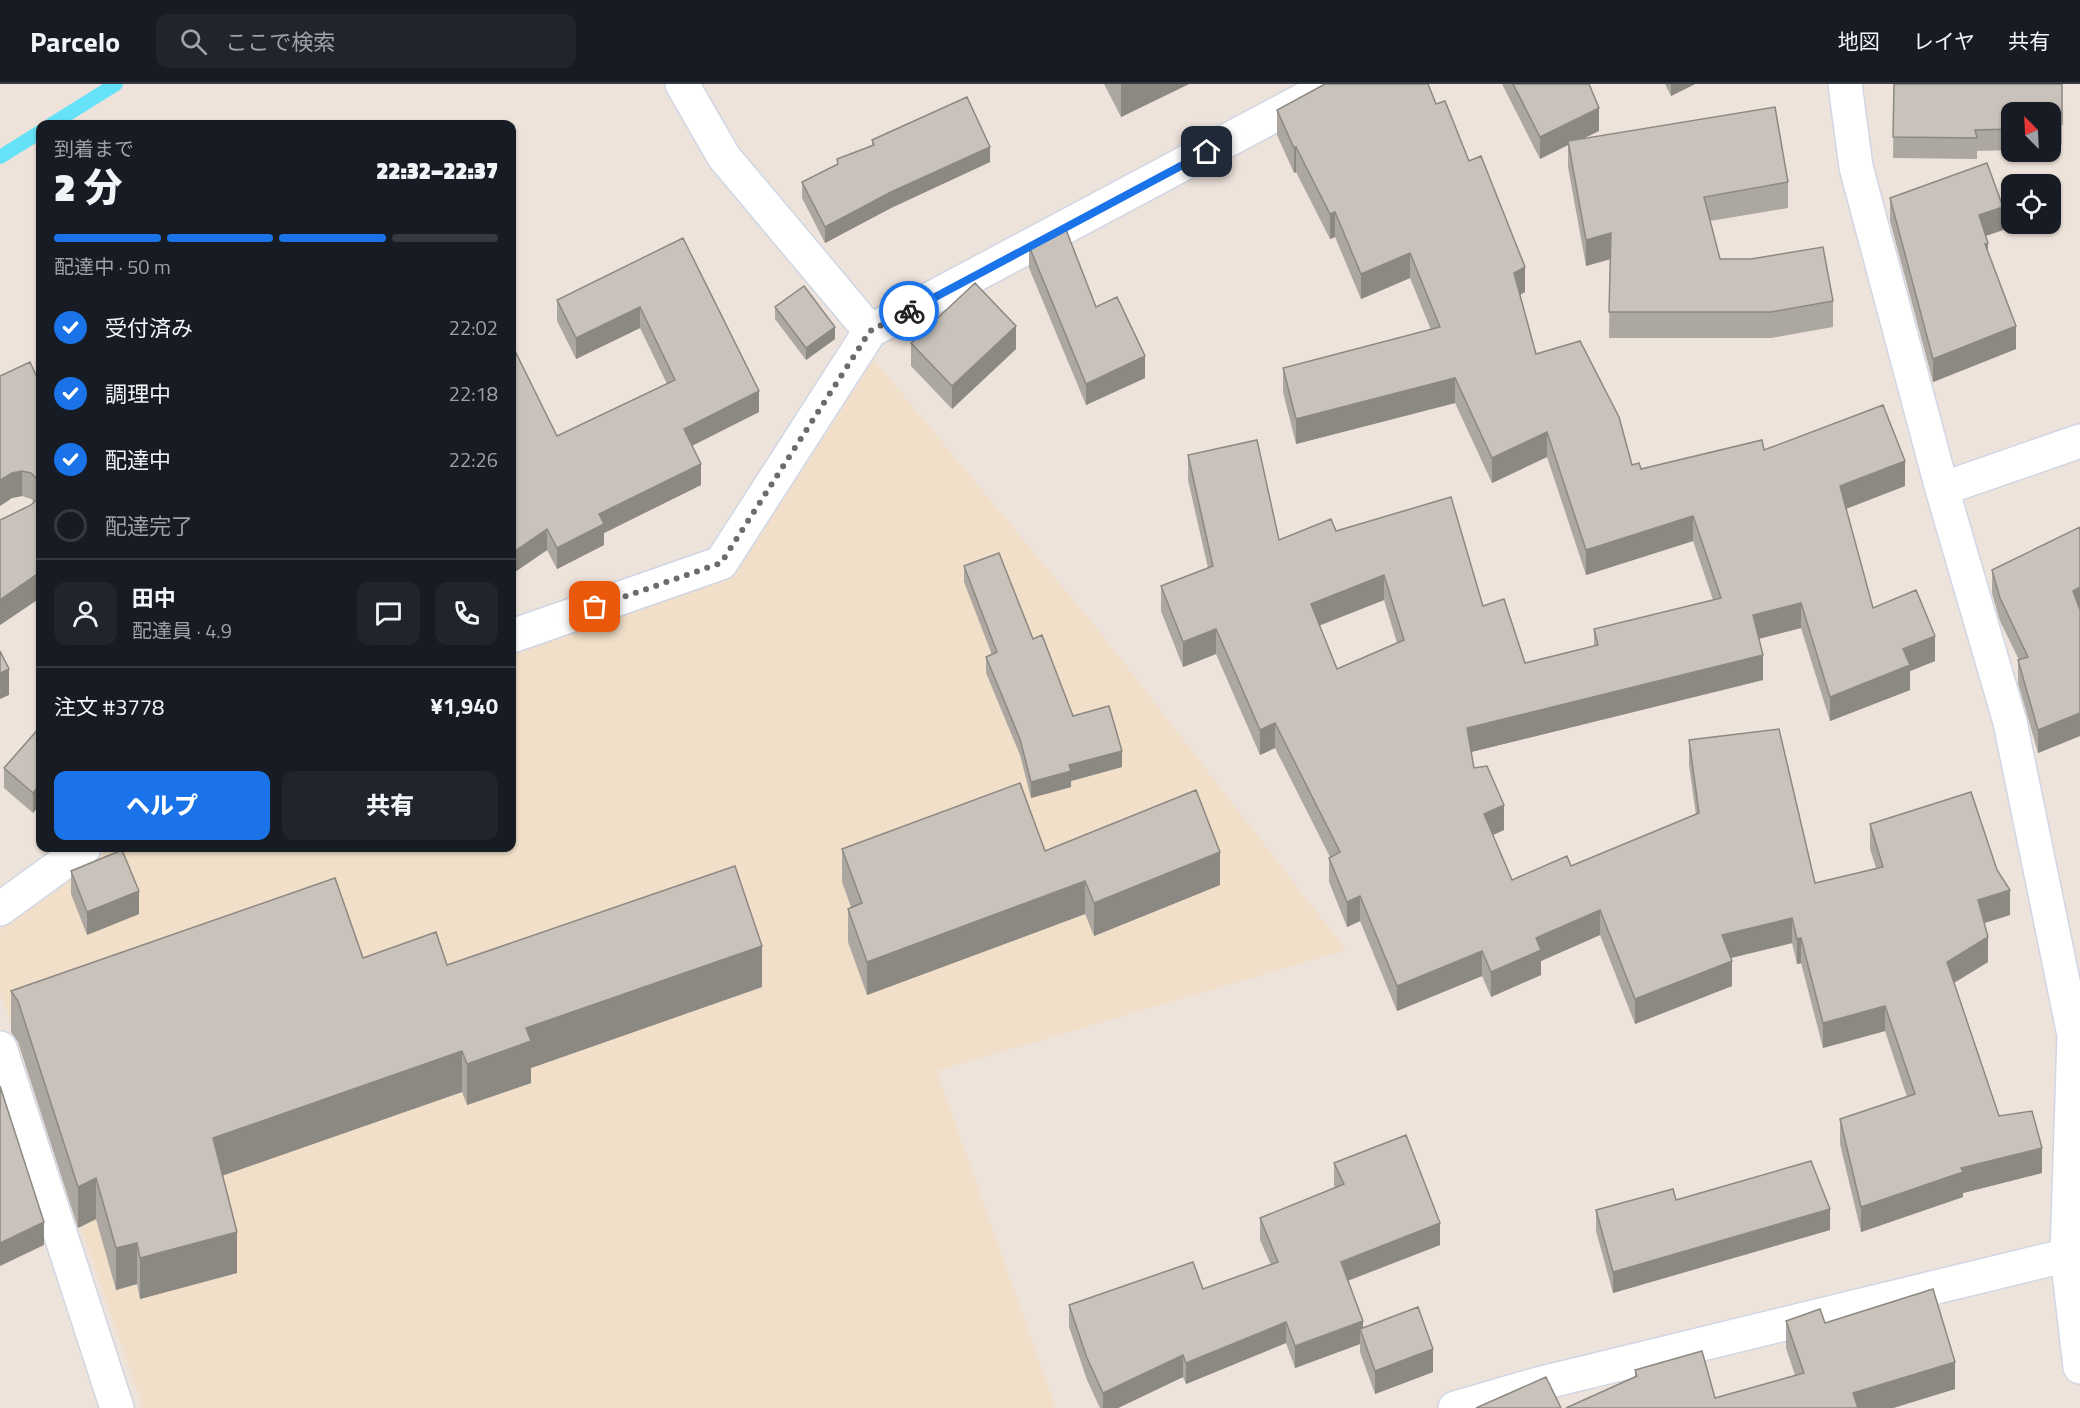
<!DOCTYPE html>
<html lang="ja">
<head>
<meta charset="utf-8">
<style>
  :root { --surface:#171b24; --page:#20242c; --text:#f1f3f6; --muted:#9ea1a6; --line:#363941; --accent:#1a73e8 }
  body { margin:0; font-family:"Titillium Web","Noto Sans JP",sans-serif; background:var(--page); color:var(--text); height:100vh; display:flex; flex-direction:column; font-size:22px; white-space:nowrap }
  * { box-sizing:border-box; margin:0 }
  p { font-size:20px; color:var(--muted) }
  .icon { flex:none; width:33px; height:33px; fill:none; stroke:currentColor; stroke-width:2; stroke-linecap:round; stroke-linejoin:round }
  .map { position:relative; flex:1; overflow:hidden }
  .drawer { position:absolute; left:36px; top:36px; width:480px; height:732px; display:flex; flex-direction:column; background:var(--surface); border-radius:12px; box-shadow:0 2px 4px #0004 }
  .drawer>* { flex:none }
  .needle { width:39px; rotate:336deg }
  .buttons { position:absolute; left:2001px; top:18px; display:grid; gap:12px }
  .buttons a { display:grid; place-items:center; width:60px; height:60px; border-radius:12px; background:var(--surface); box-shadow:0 2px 4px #0004; font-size:30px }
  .pin { position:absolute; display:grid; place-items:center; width:51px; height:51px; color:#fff; margin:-26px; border-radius:12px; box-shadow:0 3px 9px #0006 }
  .courier { position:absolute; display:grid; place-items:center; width:60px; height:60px; margin:-30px; border:4px solid #1a73e8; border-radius:50%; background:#fff; color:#222; box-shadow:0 2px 8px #0007 }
  .headline em { font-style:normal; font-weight:800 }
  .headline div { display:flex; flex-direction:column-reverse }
  .headline { display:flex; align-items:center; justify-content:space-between; height:102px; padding:0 18px }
  h1 { font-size:39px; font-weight:800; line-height:45px }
  .bar { display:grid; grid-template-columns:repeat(4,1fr); gap:9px 6px; align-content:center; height:72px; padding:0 18px }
  .bar i { height:8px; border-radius:4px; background:var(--line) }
  .bar .active { background:var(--accent) }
  .bar p { grid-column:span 4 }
  .line { display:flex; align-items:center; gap:15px; padding:0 18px; border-top:2px solid var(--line) }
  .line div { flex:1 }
  .round { display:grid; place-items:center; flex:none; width:63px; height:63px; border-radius:12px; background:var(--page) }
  ol { padding:0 18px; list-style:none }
  li { display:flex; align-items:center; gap:18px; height:66px }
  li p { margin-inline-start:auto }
  li .icon { padding:6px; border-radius:50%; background:var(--accent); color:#fff; stroke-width:4 }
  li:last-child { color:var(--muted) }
  li i { width:33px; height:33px; border:3px solid var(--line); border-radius:50% }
  .cta { display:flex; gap:12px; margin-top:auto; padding:12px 18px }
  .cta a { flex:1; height:69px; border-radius:12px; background:var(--accent); color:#fff; font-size:24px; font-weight:800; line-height:69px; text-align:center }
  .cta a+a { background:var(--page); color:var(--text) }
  header { display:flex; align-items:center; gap:36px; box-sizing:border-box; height:84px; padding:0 30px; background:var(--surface); border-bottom:2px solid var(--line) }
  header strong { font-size:28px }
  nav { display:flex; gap:33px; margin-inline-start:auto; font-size:21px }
  .search { width:420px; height:54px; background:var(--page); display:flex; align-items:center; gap:15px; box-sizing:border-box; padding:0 21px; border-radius:12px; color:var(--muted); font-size:22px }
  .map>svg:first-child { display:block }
  .education { fill:#f1dfc9 }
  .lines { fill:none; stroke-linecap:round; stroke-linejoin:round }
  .stream { stroke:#65e2f8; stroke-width:14 }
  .minor-casing { stroke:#d0d6e4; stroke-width:36 }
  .tertiary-casing { stroke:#d0d6e4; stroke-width:36 }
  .minor { stroke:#fff; stroke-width:33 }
  .tertiary { stroke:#fff; stroke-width:33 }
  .wall { fill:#aca7a0; fill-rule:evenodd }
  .shaded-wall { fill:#8c8882 }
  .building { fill:#c8c2ba; stroke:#8c8882; stroke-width:1.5; fill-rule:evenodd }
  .done { stroke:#6f6b68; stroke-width:6; stroke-dasharray:0 10.8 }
  .route { stroke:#1a73e8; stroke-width:8 }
</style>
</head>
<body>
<header>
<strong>Parcelo</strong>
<div class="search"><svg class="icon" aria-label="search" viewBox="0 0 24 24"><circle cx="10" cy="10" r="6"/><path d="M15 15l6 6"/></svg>ここで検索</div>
<nav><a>地図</a><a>レイヤ</a><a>共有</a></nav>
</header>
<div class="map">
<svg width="2080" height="1324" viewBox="0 0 2080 1324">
  <rect width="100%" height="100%" fill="#eee3db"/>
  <path class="education" d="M874 276 1100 548 1346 866 937 987 1056 1324H143L0 908V846L110 764H512V568L734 492Z"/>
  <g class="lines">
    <path class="stream" d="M52 40 116 0
      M0 73 40 48"/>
    <g class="minor-casing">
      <path id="minor" d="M682 0 724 73 870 247 1333 0
        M1845 0 1856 83 1942 405 2010 638 2074 951 2067 1171
        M1942 405 2080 357
        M512 552 721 479 870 247
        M0 825 84 764
        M0 964 117 1324
        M1455 1324 1538 1300 2080 1168"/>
    </g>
    <g class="tertiary-casing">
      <path id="tertiary" d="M2067 1171 2080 1283"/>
    </g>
    <use href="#minor" class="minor"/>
    <use href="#tertiary" class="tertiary"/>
  </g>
  <path class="wall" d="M1104 0H1189L1121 33Z
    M1502 0H1589L1599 47 1582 55 1788 98V124L1710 137 1720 175 1833 217V243L1771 254H1609L1610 175 1586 182 1568 83V61L1540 75Z
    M1665 0H1695L1671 12Z
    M1894 0H2062V61H2050V28H2012V66L1977 67V75L1893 74Z
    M1436 20 1469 77 1525 208 1520 211 1536 270 1632 381 1641 385 1764 366 1905 402 1846 425 1873 524 1935 577 1910 587V606L1830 637 1801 544 1759 555 1763 596 1471 668 1474 684 1504 746 1493 751 1512 796 1571 782 1696 731 1689 681V656L1815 799 1876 784 1870 765V740L2010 831 1984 839 1988 878 1954 899 1999 1032 2042 1089 1963 1109V1113L1861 1148 1840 1060V1035L1907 1013 1885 947 1823 964 1801 879 1797 880 1792 859 1731 874 1732 902 1635 940 1600 851 1541 877V891L1491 913 1482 892 1397 927 1360 837 1347 843 1329 798V774L1330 773 1275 664 1260 671 1216 570 1183 583 1161 527V502L1208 484 1188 396V371L1279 456 1336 447 1483 522 1525 579 1594 562V545L1713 516 1693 457 1586 491 1547 373 1492 399 1455 319 1296 360 1283 308V284L1431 246 1410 194 1361 215 1335 153 1330 155 1296 88 1294 89 1277 51V26ZM1384 516 1397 559 1337 585 1319 541Z
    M872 56 990 78 891 124 825 159 802 114V98L837 81V75L872 61Z
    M1890 114 2003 146 1986 152 1988 170 2016 265 1933 298 1890 137Z
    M683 154 759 328 692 361 701 401 604 449V461L557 485 547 466 512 490 557 352 667 300 640 244 576 275 557 237V216Z
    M1029 162 1096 223 1145 294 1086 321 1029 184Z
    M775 223 835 255 806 276 775 235Z
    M911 259 1016 265 952 325 911 282Z
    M0 292 40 300V514L0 541V436L31 421 34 418 31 415 22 412 12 414 0 422Z
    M2080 443V652L2038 669 2018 599V576H2019L2000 537 1992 509V486Z
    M964 482 1033 555 1073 632 1122 683 1071 697V703L1031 714 1020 671 986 589V573L992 571 964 498Z
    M40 643V720L33 729 4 704V684Z
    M842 765 1045 767 1220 801 1094 852 1085 830 867 911 848 858V825L851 823 842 798Z
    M71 787 139 830 87 851 71 810Z
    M363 874 447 881 762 903 531 984V999L467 1021 462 1008 222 1091 237 1189 140 1215 137 1200 116 1206 96 1135 78 1144 18 958 11 948V907Z
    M1334 1079 1440 1161 1348 1197 1363 1243 1433 1288 1375 1310 1360 1268V1260L1295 1284 1286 1259 1186 1300 1183 1293 1118 1324H1100L1087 1296 1069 1243V1221L1203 1205 1271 1181 1260 1156V1134L1335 1104 1334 1101Z
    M1676 1116 1830 1146 1613 1209 1596 1147V1126Z
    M1786 1237 1825 1239 1955 1305 1893 1324H1566L1635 1293V1286L1715 1314 1795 1291 1786 1264Z"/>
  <path class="shaded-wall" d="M1121 0H1189L1121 33Z
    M1671 0H1695L1671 12Z
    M1599 24V47L1569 61 1568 57V61L1540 75V53Z
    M990 63V78L891 124 825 159V143L891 108Z
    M1296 63V88L1294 89V64Z
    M2003 123V146L1979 154V131Z
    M1335 128V153L1330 155V130Z
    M1611 149V175L1586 182V156Z
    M1988 159V182L1985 160Z
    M1410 169V194L1361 215V190Z
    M1525 183V208L1514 214V189Z
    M640 223V244L576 275V254Z
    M1016 242V265L952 325V302Z
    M2016 242V265L1933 298V275Z
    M835 243V255L806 276V264Z
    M1145 272V294L1086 321V300Z
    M1455 294V319L1296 360V335Z
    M759 307V328L684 366V345Z
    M1547 348V373L1492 399V374Z
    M1905 377V402L1840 427V402Z
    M701 380V401L604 449V461L557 485V464L599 430Z
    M22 387V412L12 414 0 422V396L12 389Z
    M1693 432V457L1586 491V466Z
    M547 445V466L512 490V469Z
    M40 488V514L0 541V516Z
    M1384 491V516L1311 545V520Z
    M2080 503V526L2073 507Z
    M1801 519V544L1753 556V531Z
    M1216 545V570L1183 583V558Z
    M1935 552V577L1910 587V606L1830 637V613L1903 565Z
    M1763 571V596L1467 669V644Z
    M9 585V611L0 615V589Z
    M2080 629V652L2038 669V646Z
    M1275 639V664L1260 671V646Z
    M1122 667V683L1071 697V703L1031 714V698L1069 681Z
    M40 700V720L33 729V709Z
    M1504 721V746L1484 755V730Z
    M1220 768V801L1094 852V819Z
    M1085 797V830L867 911V878Z
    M2010 806V831L1978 841V816Z
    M139 807V830L87 851V828Z
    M1360 812V837L1347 843V818Z
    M1600 826V851L1541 877V891L1491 913V888L1536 854Z
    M1792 834V859L1722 876V851Z
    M1988 853V878L1947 903V878Z
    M1801 854V879L1797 880V855Z
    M762 862V903L531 984V999L467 1021V980L526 944Z
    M1482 867V892L1397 927V902Z
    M1732 877V902L1635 940V915Z
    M1885 922V947L1823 964V939Z
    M462 967V1008L213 1095V1054Z
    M2042 1064V1089L1963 1109V1113L1861 1148V1123L1961 1084Z
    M96 1094V1135L78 1144V1103Z
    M1830 1125V1146L1613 1209V1188Z
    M44 1138V1161L0 1182V1159Z
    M1440 1139V1161L1341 1199V1178Z
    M237 1148V1189L140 1215V1174Z
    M137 1159V1200L116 1206V1164Z
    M1363 1237V1254L1360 1245V1260L1295 1284V1262Z
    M1286 1238V1259L1186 1300V1279Z
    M1433 1265V1288L1375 1310V1287Z
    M1183 1271V1293L1118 1324H1103V1309Z
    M1955 1278V1305L1893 1324H1853V1309Z"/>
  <path class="building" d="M1325 0H1428L1436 20 1445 17 1469 77 1481 72 1525 183 1514 189 1536 270 1580 257 1619 333 1632 381 1639 379 1641 385 1762 356 1764 366 1883 321 1905 377 1840 402 1873 524 1916 506 1935 552 1903 565 1910 581 1830 613 1801 519 1753 531 1763 571 1467 644 1474 684 1487 682 1504 721 1484 730 1512 796 1567 772 1571 782 1699 729 1689 656 1779 645 1815 799 1883 783 1870 740 1971 708 1997 786 2010 806 1978 816 1988 853 1947 878 1999 1032 2032 1027 2042 1064 1961 1084 1963 1088 1861 1123 1840 1035 1915 1010 1885 922 1823 939 1801 854 1797 855 1792 834 1722 851 1732 877 1635 915 1600 826 1536 854 1541 866 1491 888 1482 867 1397 902 1360 812 1347 818 1329 774 1340 768 1275 639 1260 646 1216 545 1183 558 1161 502 1213 482 1188 371 1257 356 1279 456 1331 435 1336 447 1451 413 1483 522 1504 515 1525 579 1598 561 1594 545 1721 514 1693 432 1586 466 1547 348 1492 374 1455 294 1296 335 1283 284 1440 243 1410 169 1361 190 1335 128 1330 130 1296 63 1294 64 1277 26ZM1384 491 1404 556 1337 585 1311 520Z
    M1513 0H1589L1599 24 1540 53Z
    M1894 0H2062V40H2050V28H2012V45L1975 46 1977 54 1893 53Z
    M967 13 990 63 891 108 825 143 802 98 838 80 837 75 874 61 872 56Z
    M1775 23 1788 98 1704 113 1720 175H1751L1823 163 1833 217 1771 228H1609L1611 149 1586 156 1568 57Z
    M1987 79 2003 123 1979 131 1988 159 1985 160 2016 242 1933 275 1890 114Z
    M1065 143 1096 223 1117 213 1145 272 1086 300 1029 162Z
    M683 154 759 307 684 345 701 380 599 430 604 440 557 464 547 445 512 469V266L514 265 557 352 675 296 640 223 576 254 557 216Z
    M975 199 1016 242 952 302 911 259Z
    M804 202 835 243 806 264 775 223Z
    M30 278 40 300V488L0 516V436L31 421 37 415 40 406 38 396 31 389 22 387 12 389 0 396V292Z
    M2080 443V503L2073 507 2080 526V629L2038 646 2018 576 2028 573 2000 514 1992 486Z
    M999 469 1033 555 1042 551 1073 632 1109 622 1122 667 1069 681 1071 687 1031 698 1020 655 986 573 997 568 964 482Z
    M0 567 9 585 0 589Z
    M40 643V700L33 709 4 684Z
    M1020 699 1045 767 1196 706 1220 768 1094 819 1085 797 867 878 848 825 862 819 842 765Z
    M122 766 139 807 87 828 71 787Z
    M735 782 762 862 526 944 531 957 467 980 462 967 213 1054 237 1148 140 1174 137 1159 116 1164 96 1094 78 1103 18 917 11 907 335 794 363 874 436 848 447 881Z
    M0 1002 44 1138 0 1159Z
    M1406 1051 1440 1139 1341 1178 1363 1237 1295 1262 1286 1238 1186 1279 1183 1271 1103 1309 1087 1274 1069 1221 1193 1178 1203 1205 1278 1178 1260 1134 1344 1100 1334 1079Z
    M1811 1077 1830 1125 1613 1188 1596 1126 1673 1105 1676 1116Z
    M1933 1205 1955 1278 1853 1309 1858 1324H1566L1637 1292 1635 1286 1702 1267 1715 1314 1804 1289 1786 1237 1820 1225 1825 1239Z
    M1418 1223 1433 1265 1375 1287 1360 1245Z
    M1546 1293 1561 1324H1476Z"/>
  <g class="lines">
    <path class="done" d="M595 523 721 479 870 247 909 227"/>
    <path class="route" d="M909 227 1207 68"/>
  </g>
</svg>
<div class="buttons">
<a><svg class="needle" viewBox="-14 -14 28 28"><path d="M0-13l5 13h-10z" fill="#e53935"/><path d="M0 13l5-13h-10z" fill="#9ea1a6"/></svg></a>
<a><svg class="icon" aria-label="locate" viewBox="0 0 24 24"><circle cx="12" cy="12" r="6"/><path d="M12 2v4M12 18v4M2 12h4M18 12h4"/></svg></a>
</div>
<div class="pin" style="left:595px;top:523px;background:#ea580c"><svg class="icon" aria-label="bag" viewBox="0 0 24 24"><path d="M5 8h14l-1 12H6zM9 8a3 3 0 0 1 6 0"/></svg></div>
<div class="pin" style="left:1207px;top:68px;background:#1f2937"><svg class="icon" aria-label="home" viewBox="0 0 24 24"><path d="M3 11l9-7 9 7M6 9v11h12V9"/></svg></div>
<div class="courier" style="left:909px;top:227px"><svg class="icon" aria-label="bike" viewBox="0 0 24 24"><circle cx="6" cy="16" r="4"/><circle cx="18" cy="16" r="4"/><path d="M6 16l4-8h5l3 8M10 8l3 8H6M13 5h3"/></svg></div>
<section class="drawer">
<div class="headline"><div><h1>2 分</h1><p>到着まで</p></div><em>22:32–22:37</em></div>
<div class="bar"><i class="active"></i><i class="active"></i><i class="active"></i><i></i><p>配達中 · 50 m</p></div>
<ol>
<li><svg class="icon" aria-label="check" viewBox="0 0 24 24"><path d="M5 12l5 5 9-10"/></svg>受付済み<p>22:02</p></li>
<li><svg class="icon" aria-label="check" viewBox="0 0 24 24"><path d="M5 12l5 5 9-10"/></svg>調理中<p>22:18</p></li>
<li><svg class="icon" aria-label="check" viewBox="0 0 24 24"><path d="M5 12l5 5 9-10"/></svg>配達中<p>22:26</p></li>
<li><i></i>配達完了</li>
</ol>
<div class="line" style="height:108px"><a class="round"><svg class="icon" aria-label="person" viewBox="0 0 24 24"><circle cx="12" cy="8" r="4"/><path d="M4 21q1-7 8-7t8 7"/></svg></a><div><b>田中</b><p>配達員 · 4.9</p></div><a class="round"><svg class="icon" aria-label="chat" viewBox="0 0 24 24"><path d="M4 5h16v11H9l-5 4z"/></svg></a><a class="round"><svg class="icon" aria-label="phone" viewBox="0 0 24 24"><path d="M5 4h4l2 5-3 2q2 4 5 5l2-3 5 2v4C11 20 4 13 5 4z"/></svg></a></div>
<div class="line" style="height:78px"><div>注文 #3778</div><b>¥1,940</b></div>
<div class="cta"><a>ヘルプ</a><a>共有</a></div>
</section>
</div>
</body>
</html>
